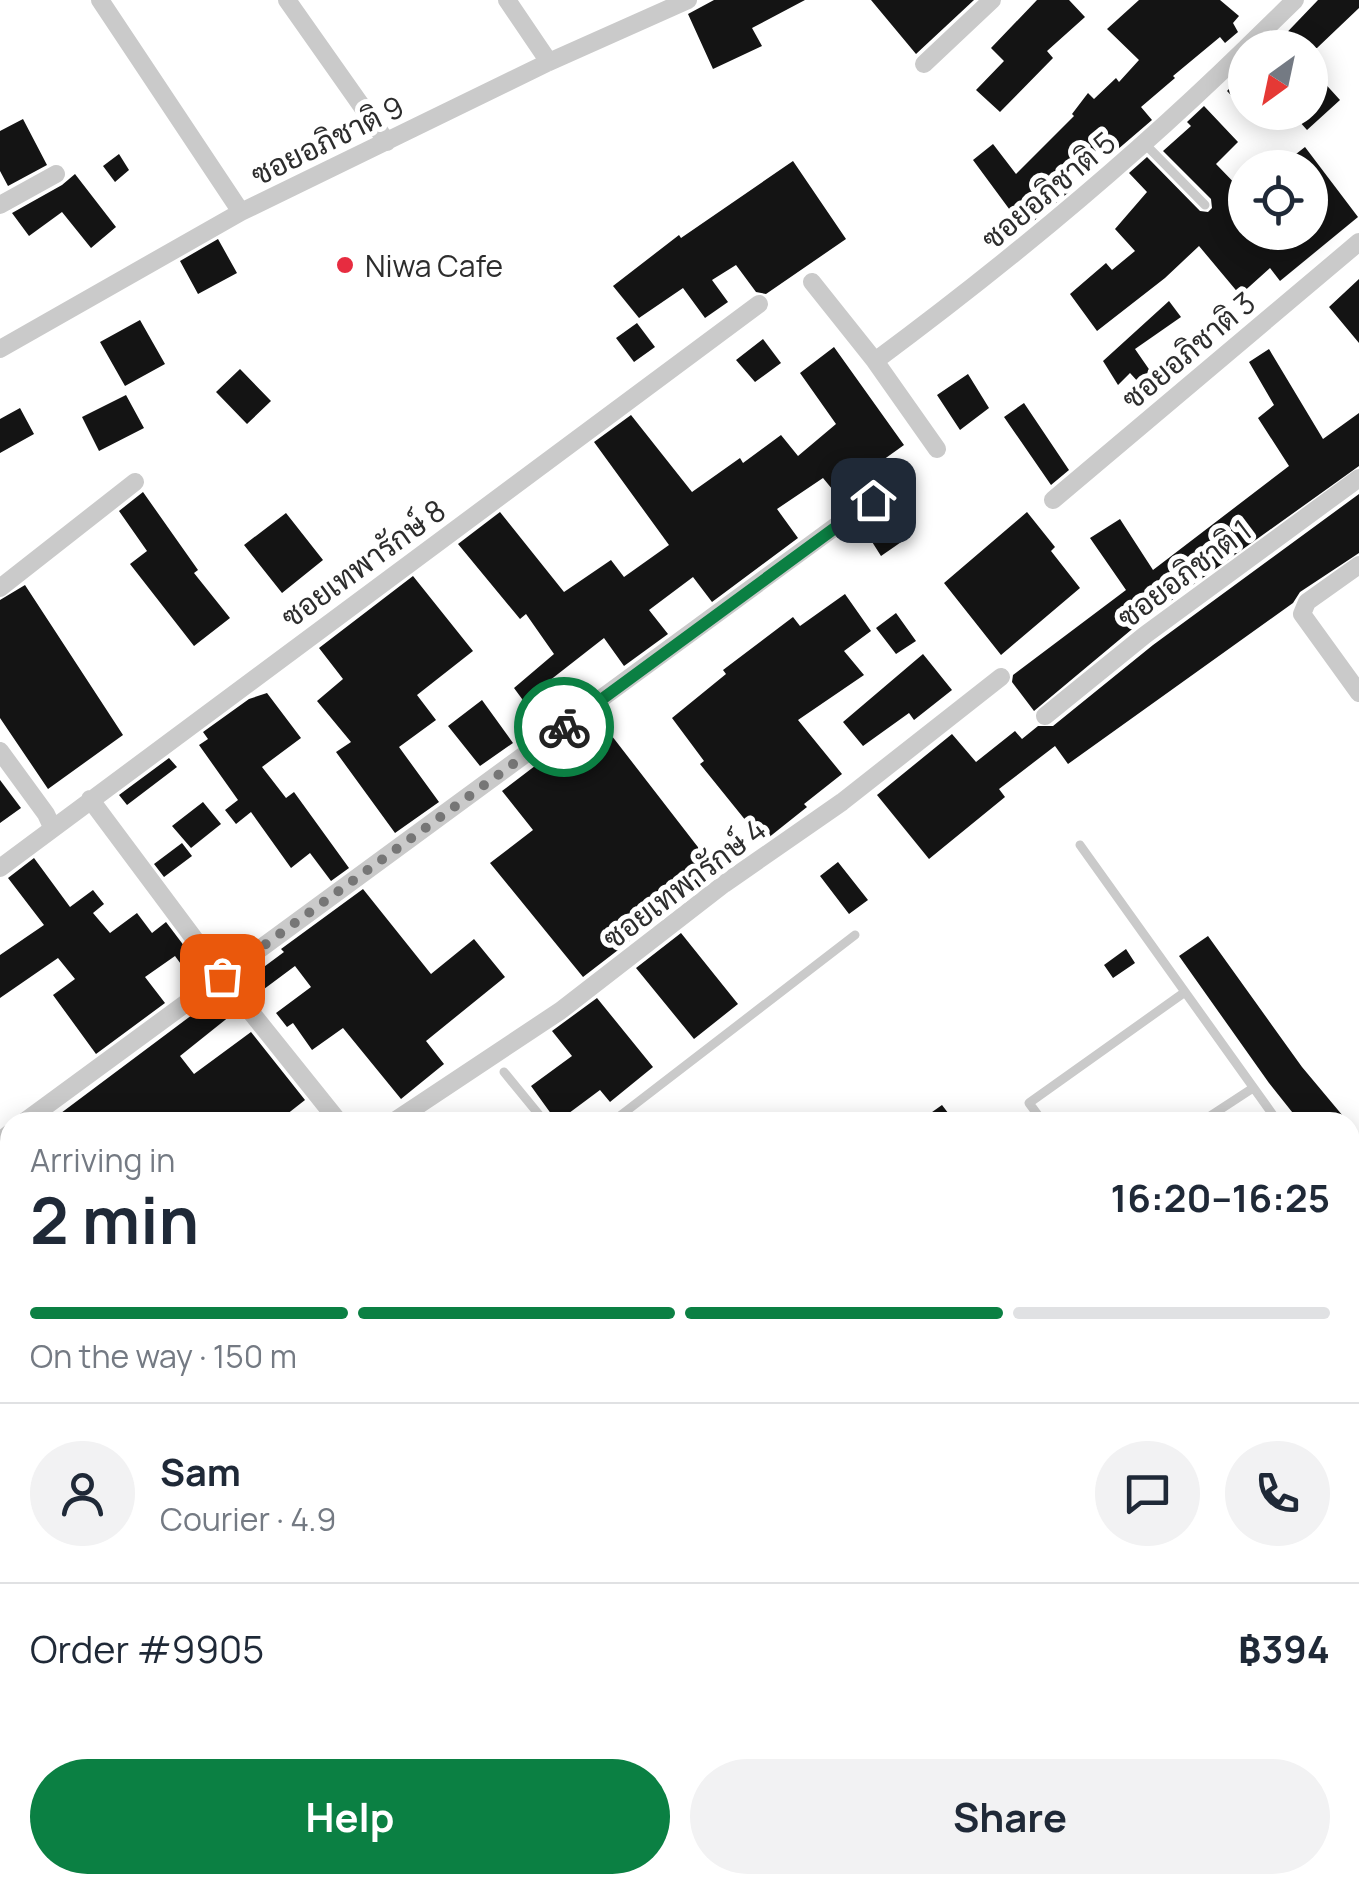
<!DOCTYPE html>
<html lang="en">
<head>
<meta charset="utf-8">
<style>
  :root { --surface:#fff; --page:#f2f2f3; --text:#1f2937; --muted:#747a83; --line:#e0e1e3; --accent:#0b8043 }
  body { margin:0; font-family:Manrope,Sarabun,sans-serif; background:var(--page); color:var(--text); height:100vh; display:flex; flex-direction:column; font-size:38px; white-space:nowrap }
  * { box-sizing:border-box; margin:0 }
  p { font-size:32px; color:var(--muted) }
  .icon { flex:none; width:55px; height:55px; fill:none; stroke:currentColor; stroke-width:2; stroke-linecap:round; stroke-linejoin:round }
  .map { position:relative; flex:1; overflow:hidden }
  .details { position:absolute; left:0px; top:1112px; width:1360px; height:782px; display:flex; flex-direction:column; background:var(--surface); border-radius:30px 30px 0 0; box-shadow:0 5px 25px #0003 }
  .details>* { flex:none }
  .needle { width:65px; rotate:213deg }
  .buttons { position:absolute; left:1228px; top:30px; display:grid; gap:20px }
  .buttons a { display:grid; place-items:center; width:100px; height:100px; border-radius:50%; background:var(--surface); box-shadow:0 5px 25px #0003; font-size:50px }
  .pin { position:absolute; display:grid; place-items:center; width:85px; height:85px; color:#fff; margin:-42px; border-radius:20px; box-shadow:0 5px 15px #0006 }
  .courier { position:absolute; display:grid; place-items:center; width:100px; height:100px; margin:-50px; border:8px solid #0b8043; border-radius:50%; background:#fff; color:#222; box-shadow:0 2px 12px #0007 }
  .headline em { font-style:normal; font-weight:700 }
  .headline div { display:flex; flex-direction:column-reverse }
  .headline { display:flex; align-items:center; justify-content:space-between; height:170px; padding:0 30px }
  h1 { font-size:65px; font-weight:700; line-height:75px }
  .bar { display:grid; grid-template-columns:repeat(4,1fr); gap:15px 10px; align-content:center; height:120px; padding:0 30px }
  .bar i { height:12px; border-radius:8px; background:var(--line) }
  .bar .on { background:var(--accent) }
  .bar p { grid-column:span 4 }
  .line { display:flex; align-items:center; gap:25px; padding:0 30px; border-top:2px solid var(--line) }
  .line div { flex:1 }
  .round { display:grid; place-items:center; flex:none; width:105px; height:105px; border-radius:52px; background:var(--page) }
  .primary-button { display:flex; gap:20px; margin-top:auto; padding:20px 30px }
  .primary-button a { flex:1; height:115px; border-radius:60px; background:var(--accent); color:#fff; font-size:40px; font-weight:700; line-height:115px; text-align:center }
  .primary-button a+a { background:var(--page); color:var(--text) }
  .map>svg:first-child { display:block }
  .building { fill:#141414 }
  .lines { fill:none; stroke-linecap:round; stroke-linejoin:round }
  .service { stroke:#cacaca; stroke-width:9 }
  .minor { stroke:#cacaca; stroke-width:18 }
  .secondary { stroke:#b7b7b7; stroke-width:25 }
  .trunk { stroke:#9c9c9c; stroke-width:28 }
  .rail { stroke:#828282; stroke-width:5; stroke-dasharray:10 8; stroke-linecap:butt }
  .done { stroke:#767676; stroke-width:10; stroke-dasharray:0 18 }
  .route { stroke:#0b8043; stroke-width:12 }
  .poi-dot { fill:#e72c40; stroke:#fff; stroke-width:4 }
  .labels { text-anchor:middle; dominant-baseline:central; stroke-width:10; stroke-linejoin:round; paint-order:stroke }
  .street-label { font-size:30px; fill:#2d2d2d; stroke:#fff }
  .poi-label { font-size:30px; fill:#2d2d2d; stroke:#fff; text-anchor:start }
</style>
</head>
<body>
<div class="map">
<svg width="1359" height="1894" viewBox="0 0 1359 1894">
  <rect width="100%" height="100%" fill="#fff"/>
  <path class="building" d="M714 0H805L752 28 762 46 713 69 688 14Z
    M871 0H974L916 54Z
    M1037 0H1069L1085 17 1047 51 1053 58 1000 112 976 90 1004 61 991 48Z
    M1139 0H1220L1239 16 1233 23 1238 32 1225 43 1220 37 1173 76 1175 78 1141 107 1152 120 1110 156 1101 146 1061 184 1069 192 1024 229 973 160 993 144 1016 174 1074 116 1072 114 1088 93 1094 99 1116 78 1119 82 1139 60 1107 29Z
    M1318 0H1359V8L1317 48H1272Z
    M1310 67 1340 100 1307 130 1291 112H1310Z
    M1245 72V110L1227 91Z
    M1204 106 1238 142 1216 164 1245 194V232H1310V168H1278L1305 147 1358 217 1280 281 1270 268 1240 295 1199 246 1165 278 1097 331 1070 294 1106 263 1112 270 1135 251 1115 229 1147 192 1129 173 1147 157 1200 211 1208 212 1212 208 1211 199 1163 151 1191 126 1187 122Z
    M23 119 47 165 8 186 0 171V131Z
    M119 154 129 170 115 182 103 166Z
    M793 161 846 239 766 294 756 292 736 265 712 280 728 302 705 318 683 288 639 318 613 286 679 235 681 238Z
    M75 174 116 227 91 248 62 212 29 236 12 213 62 185Z
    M218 239 237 273 198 294 180 261Z
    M1359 279V343L1329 307Z
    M1169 301 1181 317 1135 349 1153 375 1140 384 1130 373 1118 385 1103 361Z
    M140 320 165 364 125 386 100 342Z
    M637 323 655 347 634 362 616 338Z
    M763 339 781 363 755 382 736 360Z
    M834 347 904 445 862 475 868 482 842 501 823 478 777 509 798 538 712 602 693 577 649 610 668 634 624 666 604 638 549 681 563 700 536 718 514 688 554 654 526 614 520 619 458 544 500 512 564 592 611 560 624 577 669 545 594 442 631 415 692 492 740 458 743 463 781 435 798 456 836 424 800 373Z
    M1269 349 1323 439 1359 413V466L1137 625 1034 711 1012 682 1013 675 1126 590 1090 538 1120 519 1153 570 1289 466 1258 418 1274 405 1249 362Z
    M240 369 271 401 247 424 216 392Z
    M968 374 989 408 960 430 937 395Z
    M126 395 144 428 99 451 82 417Z
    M1024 403 1069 470 1051 485 1004 417Z
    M20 408 34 434 0 453V419Z
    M143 492 198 570 194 573 230 618 194 646 130 564 147 551 119 511Z
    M1359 494V553L1300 592 1293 603 1068 764 1055 746 999 789 1005 797 929 859 877 795 952 734 976 762 1015 731 1022 739 1038 726H1053L1153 645Z
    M886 507 907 538 881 556 862 526Z
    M1027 512 1055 547 1051 551 1080 588 1001 655 944 583Z
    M286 513 323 560 282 593 244 545Z
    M413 576 473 651 417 695 436 720 399 747 439 802 395 833 336 752 351 742 317 701 343 679 319 648Z
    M25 585 123 735 48 789 0 718V600Z
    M845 594 871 631 844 651 864 675 798 720 842 774 804 804 807 807 763 842 700 764 704 761 672 718 726 674 723 670 793 617 800 626Z
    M896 613 916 641 896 654 876 628Z
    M923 654 952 690 914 720 909 713 863 746 843 722Z
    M267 693 301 738 262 767 286 798 294 792 349 868 331 881 310 853 291 868 251 812 236 824 225 810 238 800 199 745 208 739 203 732 249 699Z
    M482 700 513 743 480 766 448 726Z
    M598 718 718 873 583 977 490 863 533 830 502 791Z
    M169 758 177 767 127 805 119 795Z
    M0 780 21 808 0 823Z
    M203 802 221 824 191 848 172 826Z
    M182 843 192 856 164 877 154 864Z
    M34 858 70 907 93 890 104 904 93 913 110 933 137 913 152 933 166 922 197 963 186 971 175 956 145 977 165 1003 96 1054 53 995 75 979 58 958 0 998V955L44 925 8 878Z
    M838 862 868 900 849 914 820 876Z
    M363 889 431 974 474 939 505 977 426 1041 444 1064 401 1099 343 1028 312 1050 293 1023 287 1027 276 1013 311 987 295 966 256 995 245 981 284 952 281 949Z
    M681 933 738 1004 694 1039 636 968Z
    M1208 936 1302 1067 1348 1122H1300L1269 1083 1179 956Z
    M1126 949 1135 963 1113 978 1104 965Z
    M220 994 235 1012 180 1056 194 1074 251 1032 305 1100 277 1122H49Z
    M597 998 653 1067 610 1102 600 1090 557 1122 531 1086 572 1056 552 1031Z
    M942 1105 955 1122H918Z"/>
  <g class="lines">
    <path class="service" d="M1145 144 1205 205
      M1080 845 1278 1122
      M504 1072 545 1122
      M612 1122 855 935
      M1043 1122 1029 1103 1185 992
      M1201 1122 1253 1088
      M1350 1285 1359 1298
      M1350 1631 1359 1625
      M1350 1696 1359 1708"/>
    <path class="minor" d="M100 0 241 212
      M287 0 387 142
      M507 0 549 62
      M1246 48 1295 0
      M924 64 992 0
      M0 205 56 174
      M812 282 875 361 937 449
      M0 349 241 212 549 62 688 0
      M875 361C1006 264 1128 163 1245 49
      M1053 500 1359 242
      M1359 565 1307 602 1302 614 1359 693
      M0 588 135 482
      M1045 716 1145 635 1359 478
      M0 751 46 814 52 827
      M90 799 222 976 339 1122
      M0 868 759 304
      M24 1122 873 499
      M393 1122 560 1011 724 884 842 802 1001 677
      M0 1141 10 1133
      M0 1417 10 1409
      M0 1650 10 1662
      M0 1745 10 1737
      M818 1894 829 1885"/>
    <path class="secondary" d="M941 1885 950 1894
      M981 1885 990 1894"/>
    <path class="trunk" d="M1350 1176 1359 1169
      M1350 1225 1359 1219
      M331 1894 344 1885
      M403 1894 415 1885"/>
    <path class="rail" d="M1350 1194 1359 1188
      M1350 1220 1359 1214
      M360 1894 373 1885
      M396 1894 409 1885"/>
  </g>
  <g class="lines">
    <path class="done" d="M222 976 564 727"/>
    <path class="route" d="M564 727 873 500"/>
  </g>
  <circle class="poi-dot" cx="345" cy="265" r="10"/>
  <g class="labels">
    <g class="street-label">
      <text transform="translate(327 140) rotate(-26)">ซอยอภิชาติ 9</text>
      <text transform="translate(1048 190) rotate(-40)">ซอยอภิชาติ 5</text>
      <text transform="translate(1188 350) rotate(-40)">ซอยอภิชาติ 3</text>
      <text transform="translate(363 563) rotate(-36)">ซอยเทพารักษ์ 8</text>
      <text transform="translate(1184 573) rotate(-37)">ซอยอภิชาติ 1</text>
      <text transform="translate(684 883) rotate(-37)">ซอยเทพารักษ์ 4</text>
    </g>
    <g class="poi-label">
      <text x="365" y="265">Niwa Cafe</text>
    </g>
  </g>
</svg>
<div class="buttons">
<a><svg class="needle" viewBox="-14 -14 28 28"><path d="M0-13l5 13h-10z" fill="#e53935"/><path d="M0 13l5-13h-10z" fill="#747a83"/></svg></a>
<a><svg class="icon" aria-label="locate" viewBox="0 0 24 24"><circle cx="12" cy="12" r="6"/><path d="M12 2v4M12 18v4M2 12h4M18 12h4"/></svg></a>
</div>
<div class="pin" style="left:222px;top:976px;background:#ea580c"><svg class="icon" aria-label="bag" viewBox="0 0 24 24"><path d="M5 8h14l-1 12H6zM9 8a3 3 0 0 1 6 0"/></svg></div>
<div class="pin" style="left:873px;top:500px;background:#1f2937"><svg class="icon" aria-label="home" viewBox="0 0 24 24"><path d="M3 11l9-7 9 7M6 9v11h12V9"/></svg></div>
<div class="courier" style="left:564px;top:727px"><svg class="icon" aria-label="bike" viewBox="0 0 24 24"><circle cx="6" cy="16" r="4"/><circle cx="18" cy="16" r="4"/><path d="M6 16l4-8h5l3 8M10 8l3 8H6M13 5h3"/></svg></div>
<section class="details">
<div class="headline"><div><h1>2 min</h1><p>Arriving in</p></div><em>16:20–16:25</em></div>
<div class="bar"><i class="on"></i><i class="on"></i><i class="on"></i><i></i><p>On the way · 150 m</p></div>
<div class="line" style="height:180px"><a class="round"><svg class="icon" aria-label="person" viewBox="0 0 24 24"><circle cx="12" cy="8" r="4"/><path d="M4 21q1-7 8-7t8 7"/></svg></a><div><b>Sam</b><p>Courier · 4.9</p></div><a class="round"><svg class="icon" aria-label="chat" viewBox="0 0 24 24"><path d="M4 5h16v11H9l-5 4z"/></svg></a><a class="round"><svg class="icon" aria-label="phone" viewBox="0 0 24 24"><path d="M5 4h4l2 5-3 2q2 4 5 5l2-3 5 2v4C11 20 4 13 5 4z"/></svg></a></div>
<div class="line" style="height:130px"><div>Order #9905</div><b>฿394</b></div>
<div class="primary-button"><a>Help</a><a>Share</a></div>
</section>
</div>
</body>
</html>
